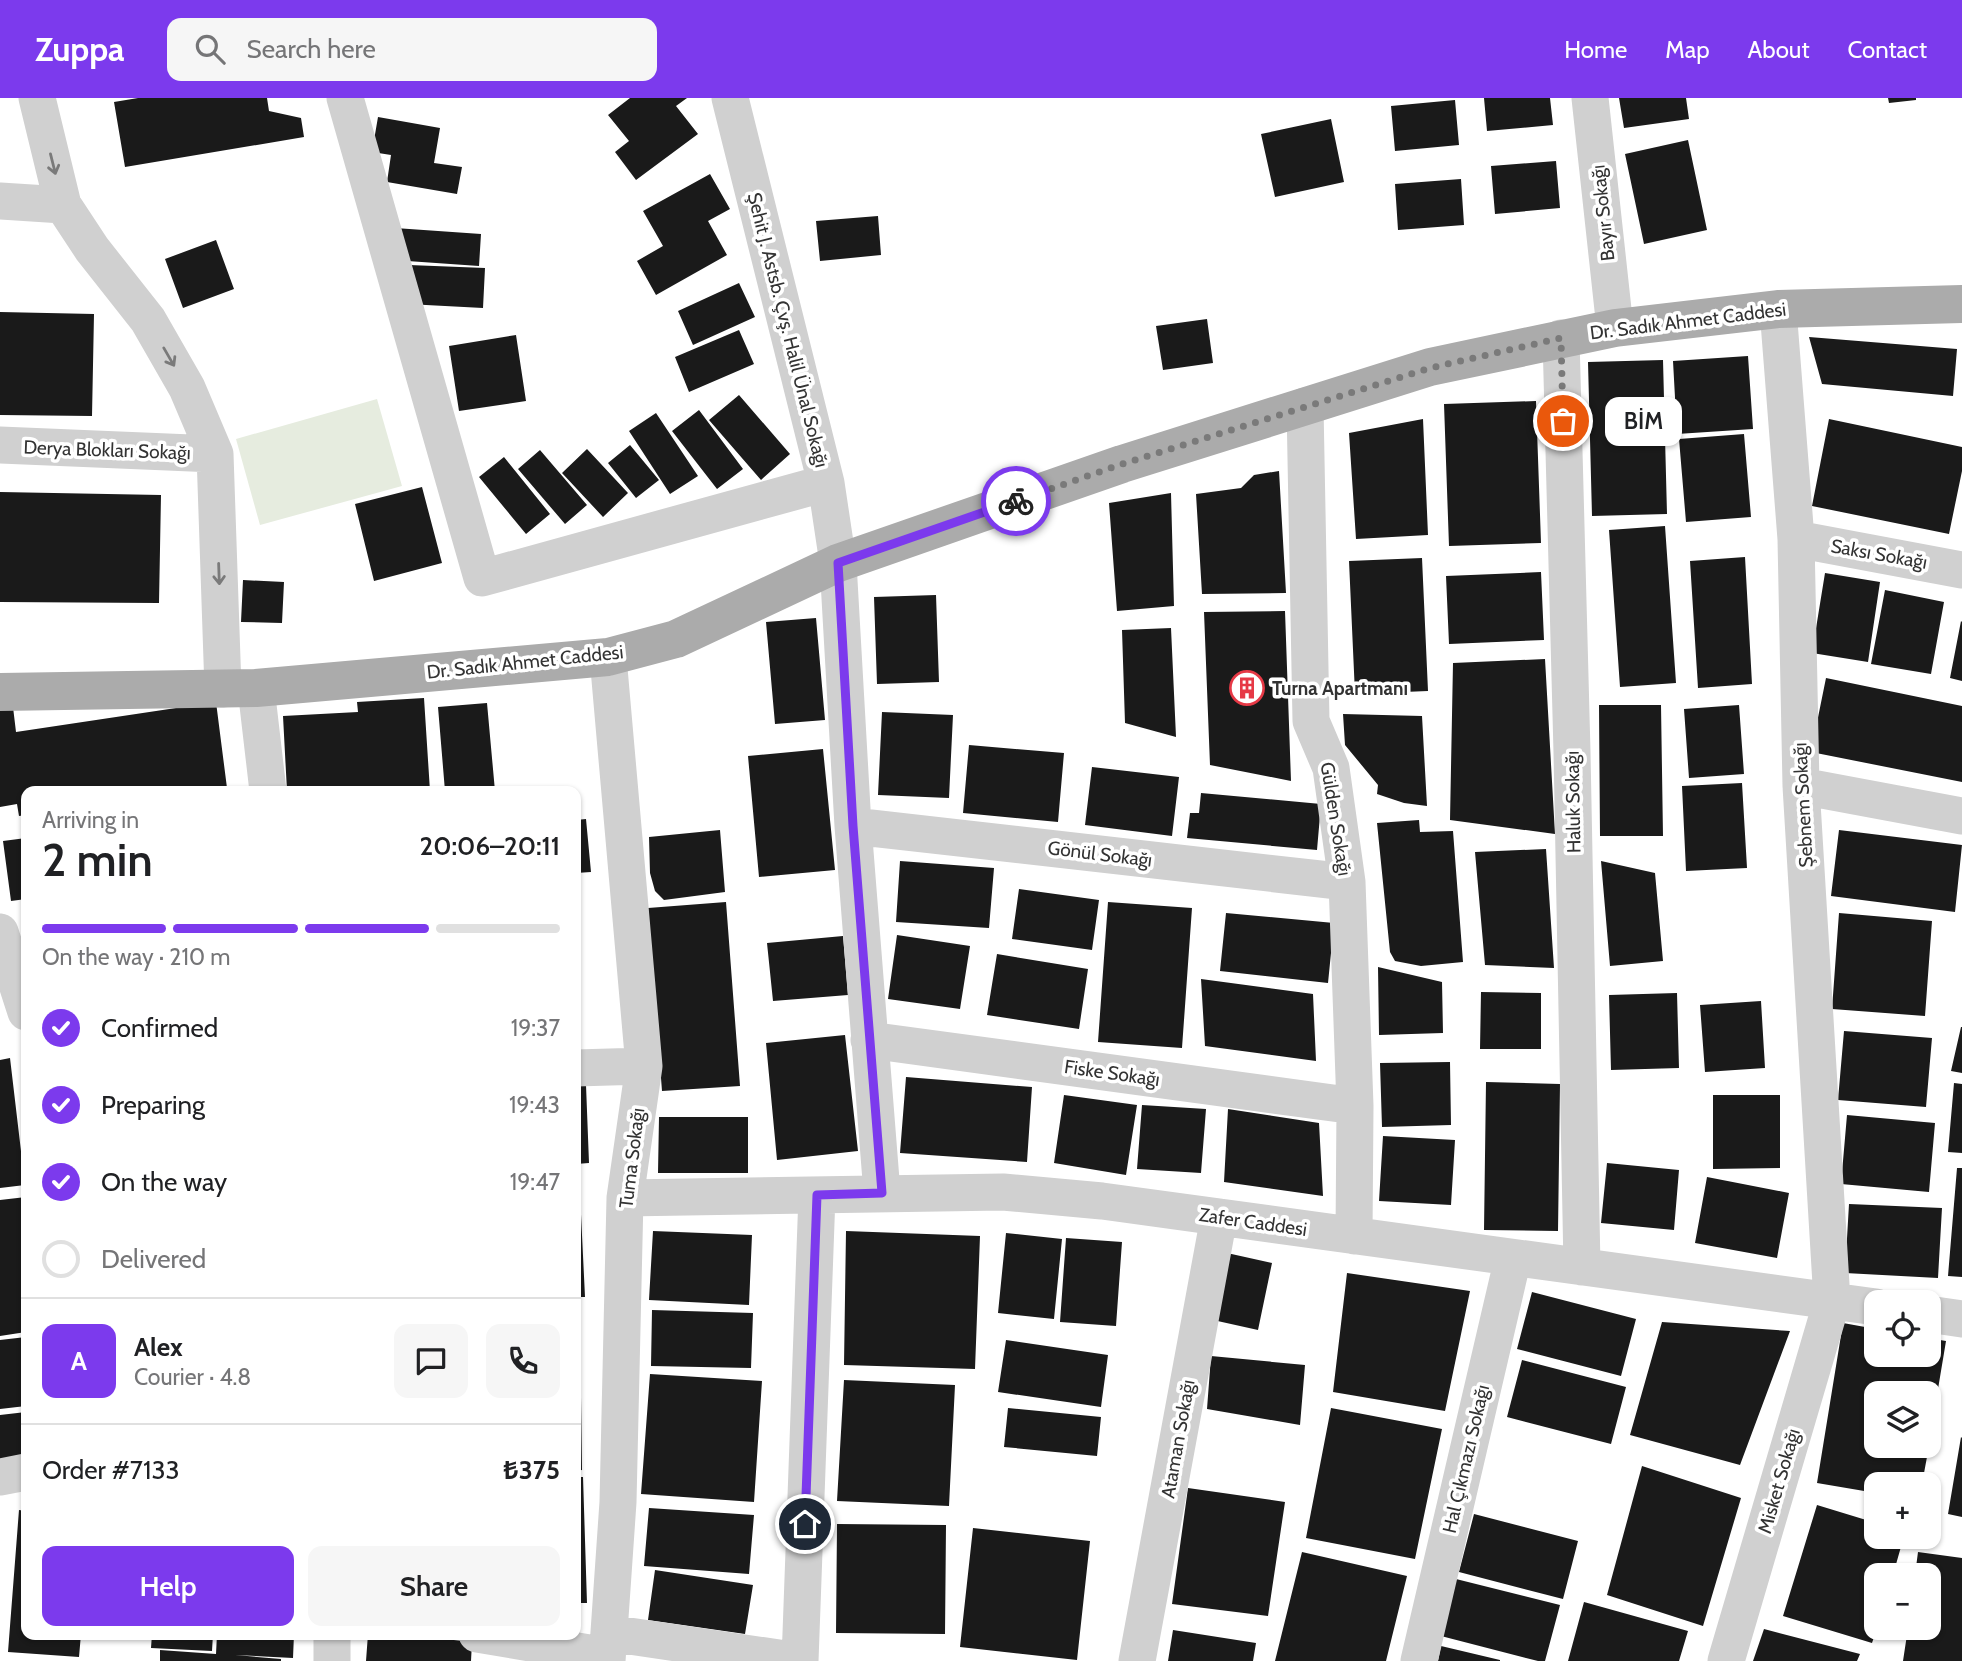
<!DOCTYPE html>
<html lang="en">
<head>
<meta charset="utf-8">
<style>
  :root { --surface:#fff; --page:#f6f6f6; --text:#202124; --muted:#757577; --line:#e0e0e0; --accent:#7c3aed }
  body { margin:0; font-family:Cabin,sans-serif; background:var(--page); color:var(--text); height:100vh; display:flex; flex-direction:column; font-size:26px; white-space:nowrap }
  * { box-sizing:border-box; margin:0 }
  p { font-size:23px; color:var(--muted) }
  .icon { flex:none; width:38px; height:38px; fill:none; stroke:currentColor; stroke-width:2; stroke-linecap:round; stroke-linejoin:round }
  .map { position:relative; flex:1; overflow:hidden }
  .side { position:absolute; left:21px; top:688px; width:560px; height:854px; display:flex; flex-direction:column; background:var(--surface); border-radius:14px; box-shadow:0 2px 5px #0004 }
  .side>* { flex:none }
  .fabs { position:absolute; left:1864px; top:1192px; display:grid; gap:14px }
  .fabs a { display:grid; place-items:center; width:77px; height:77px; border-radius:14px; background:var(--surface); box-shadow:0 2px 5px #0004; font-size:35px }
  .pin { position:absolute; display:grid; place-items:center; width:60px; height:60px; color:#fff; margin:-30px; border:4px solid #fff; border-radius:50%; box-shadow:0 2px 7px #0007 }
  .courier { position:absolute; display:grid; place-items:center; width:70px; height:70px; margin:-35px; border:5px solid #7c3aed; border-radius:50%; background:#fff; color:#222; box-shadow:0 2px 9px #0007 }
  .bubble { position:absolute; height:49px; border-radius:14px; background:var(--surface); box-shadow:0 2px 5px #0004; font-size:23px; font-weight:600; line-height:49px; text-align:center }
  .head em { font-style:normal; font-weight:600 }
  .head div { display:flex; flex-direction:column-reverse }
  .head { display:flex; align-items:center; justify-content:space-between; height:119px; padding:0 21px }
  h1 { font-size:46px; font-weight:600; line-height:52px }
  .bar { display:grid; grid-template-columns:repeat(4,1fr); gap:10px 7px; align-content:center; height:84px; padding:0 21px }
  .bar i { height:9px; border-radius:5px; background:var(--line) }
  .bar .current { background:var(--accent) }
  .bar p { grid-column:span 4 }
  .line { display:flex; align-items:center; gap:18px; padding:0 21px; border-top:2px solid var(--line) }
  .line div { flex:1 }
  .round { display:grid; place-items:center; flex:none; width:74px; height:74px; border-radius:14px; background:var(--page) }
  ol { padding:0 21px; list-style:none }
  li { display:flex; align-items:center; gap:21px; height:77px }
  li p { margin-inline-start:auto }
  li .icon { padding:7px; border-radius:50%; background:var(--accent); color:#fff; stroke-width:4 }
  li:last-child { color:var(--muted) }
  li i { width:38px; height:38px; border:4px solid var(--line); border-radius:50% }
  .action { display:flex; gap:14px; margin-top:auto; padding:14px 21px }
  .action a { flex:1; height:80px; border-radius:14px; background:var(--accent); color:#fff; font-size:28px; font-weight:600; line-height:80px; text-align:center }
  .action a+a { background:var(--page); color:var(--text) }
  header { display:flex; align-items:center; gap:42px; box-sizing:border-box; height:98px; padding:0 35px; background:var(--accent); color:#fff }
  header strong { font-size:33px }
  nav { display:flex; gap:38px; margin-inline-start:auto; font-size:24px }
  .search { width:490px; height:63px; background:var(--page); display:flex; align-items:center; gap:18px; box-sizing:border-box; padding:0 24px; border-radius:14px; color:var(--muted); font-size:26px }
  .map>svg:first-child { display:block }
  .green { fill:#e6ecdf }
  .building { fill:#1a1a1a }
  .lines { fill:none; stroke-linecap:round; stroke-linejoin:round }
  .minor { stroke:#d0d0d0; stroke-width:37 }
  .major { stroke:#ababab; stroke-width:38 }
  .oneway { stroke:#7a7a7a }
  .done { stroke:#7a7a7a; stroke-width:7; stroke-dasharray:0 12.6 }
  .route { stroke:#7c3aed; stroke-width:9 }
  .labels { text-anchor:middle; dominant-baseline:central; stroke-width:7; stroke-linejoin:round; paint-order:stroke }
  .street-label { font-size:19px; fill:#333; stroke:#fff }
  .poi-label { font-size:19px; font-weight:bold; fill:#333; stroke:#fff; text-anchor:start }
</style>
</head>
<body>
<header>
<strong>Zuppa</strong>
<div class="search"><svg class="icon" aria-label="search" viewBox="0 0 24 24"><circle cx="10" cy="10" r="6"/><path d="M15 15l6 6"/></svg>Search here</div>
<nav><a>Home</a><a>Map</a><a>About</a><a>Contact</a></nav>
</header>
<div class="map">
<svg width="1962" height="1563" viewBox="0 0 1962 1563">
  <rect width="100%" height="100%" fill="#fff"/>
  <path class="green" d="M377 301 402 388 260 427 236 341Z"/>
  <path class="building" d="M138 0H267L269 13 301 20 304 39 125 69 114 4Z
    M630 0H687L676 8 698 36 636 82 615 54 629 43 608 17Z
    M1484 0H1550L1553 27 1487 33Z
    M1619 0H1686L1689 21 1624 30Z
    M1888 0H1916V2L1889 5Z
    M1455 2 1459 47 1395 53 1391 8Z
    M378 19 440 30 434 65 462 69 457 96 387 84 391 57 372 54Z
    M1331 21 1344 84 1275 99 1261 36Z
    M1688 42 1707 132 1644 146 1625 56Z
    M1556 63 1560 110 1495 116 1491 68Z
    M710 76 730 111 708 123 727 157 656 197 637 163 663 148 643 113Z
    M1461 81 1464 127 1398 132 1395 86Z
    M878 118 881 157 820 163 816 123Z
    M395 130 481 136 479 168 393 162Z
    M216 142 234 191 183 210 165 161Z
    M409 167 485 170 483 210 407 206Z
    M739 185 755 219 693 247 678 213Z
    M0 214 94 216 92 318 0 317Z
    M1207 221 1213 265 1163 272 1156 228Z
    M739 232 754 266 689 294 675 259Z
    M516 237 526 303 459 313 449 248Z
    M1809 239 1957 251 1953 298 1822 286Z
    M1748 258 1753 331 1677 336 1673 263Z
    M1663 262 1667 416 1592 418 1588 264Z
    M739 297 790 356 761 382 709 322Z
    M1536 303 1541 445 1449 448 1444 306Z
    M699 312 743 371 717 391 672 333Z
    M656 315 698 378 670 396 629 333Z
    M1423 321 1428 437 1356 441 1349 335Z
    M1829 321 1962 349V373L1949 436 1812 408Z
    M1744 336 1751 419 1686 424 1679 341Z
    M630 347 659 382 636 400 608 365Z
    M587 351 628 395 603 419 562 375Z
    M540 352 587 407 565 426 518 371Z
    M504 359 550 416 526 436 479 379Z
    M1279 373 1286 495 1202 496 1196 396 1241 390 1254 377Z
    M422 389 442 465 374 483 355 406Z
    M0 394 161 397 159 505 0 504Z
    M1171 395 1174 508 1117 513 1109 405Z
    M1665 428 1676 585 1620 589 1609 432Z
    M1745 459 1752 586 1698 590 1690 463Z
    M1422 460 1428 593 1355 596 1349 463Z
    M1541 474 1544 542 1449 546 1446 478Z
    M1825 475 1880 484 1868 564 1812 555Z
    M243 482 284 484 282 525 241 524Z
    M1885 492 1944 504 1931 576 1871 566Z
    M936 497 939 584 877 586 874 499Z
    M1285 513 1291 683 1210 667 1204 514Z
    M816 520 825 622 775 626 766 524Z
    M1961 523 1962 524V583L1950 580Z
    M1171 530 1176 639 1125 625 1122 532Z
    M1545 561 1555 736 1450 722 1453 565Z
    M1826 580 1962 608V684L1811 654Z
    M424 600 430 693H287L283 618 358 614 357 604Z
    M216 604 227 690 205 693H26V717L19 718 17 706 0 709V611L13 609 16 634Z
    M487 605 495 693H445L438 609Z
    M1599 607H1661L1663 738H1600Z
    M1739 607 1744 676 1689 680 1684 611Z
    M882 614 953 617 949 700 878 697Z
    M1343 616 1422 618 1427 708 1404 705 1377 696 1378 687 1345 647Z
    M969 647 1064 655 1058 724 963 715Z
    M823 651 835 772 759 779 748 658Z
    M1092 669 1179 679 1172 738 1085 727Z
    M1742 685 1747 770 1686 773 1682 688Z
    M1201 695 1321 706 1317 752 1187 740 1190 715H1199Z
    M586 721 591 774 576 775V722Z
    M1419 722 1420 734 1453 733 1463 864 1421 868 1395 863 1390 854 1377 725Z
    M720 732 725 794 664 802 655 793 650 775 649 739Z
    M1839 732 1962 747 1955 814 1831 798Z
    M26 740V801L11 803 3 743Z
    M1546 751 1554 870 1485 867 1475 754Z
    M900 763 994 770 989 830 896 824Z
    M1601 763 1655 775 1663 863 1610 868Z
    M1019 791 1099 802 1092 852 1012 841Z
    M26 804V835H24L21 805Z
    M726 804 740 988 662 993 648 810Z
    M1108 804 1192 810 1182 950 1098 944Z
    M1226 815 1334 825 1328 885 1220 873Z
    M1839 815 1932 823 1925 918 1832 911Z
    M897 837 970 848 960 911 888 901Z
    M843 838 848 897 773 903 767 845Z
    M997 856 1088 871 1079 931 987 917Z
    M1378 869 1442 884 1443 935 1379 937Z
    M1201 881 1313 896 1316 963 1205 948Z
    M1481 894 1541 895V951H1480Z
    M1677 895 1679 970 1611 972 1609 897Z
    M1761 903 1765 970 1705 974 1700 907Z
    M1961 929H1962V975L1951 973Z
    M1844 933 1932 940 1926 1009 1838 1002Z
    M845 937 858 1053 777 1062 766 945Z
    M10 960 25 1087 0 1090V962Z
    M1450 964 1451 1027 1382 1029 1380 965Z
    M906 979 1032 989 1027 1064 900 1055Z
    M1486 984 1560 986 1558 1133 1484 1132Z
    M1954 985 1962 986V1055L1948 1054Z
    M586 987 589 1065 576 1066V988Z
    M1064 997 1137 1007 1126 1077 1054 1065Z
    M1713 997H1780V1070L1713 1071Z
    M1142 1007 1206 1011 1201 1075 1137 1071Z
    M1228 1011 1319 1025 1323 1098 1224 1084Z
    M1847 1017 1935 1025 1929 1094 1841 1086Z
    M659 1019H748V1075H658Z
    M1383 1038 1455 1042 1451 1107 1379 1103Z
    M1607 1065 1679 1072 1674 1132 1601 1125Z
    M1957 1070H1962V1179L1948 1178Z
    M576 1075H579L585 1199H576Z
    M1707 1079 1789 1095 1777 1160 1695 1145Z
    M26 1099V1234L0 1238V1102Z
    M1849 1106 1942 1110 1938 1180 1845 1175Z
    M653 1133 752 1137 749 1207 649 1202Z
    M846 1133 980 1138 975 1271 844 1267Z
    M1006 1135 1062 1141 1054 1221 998 1215Z
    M1066 1140 1122 1144 1116 1228 1060 1224Z
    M1227 1155 1272 1165 1258 1232 1213 1222Z
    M1347 1175 1470 1193 1445 1313 1333 1294Z
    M1532 1194 1636 1221 1621 1278 1517 1251Z
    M652 1212 753 1215 751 1270 651 1268Z
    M1662 1224 1790 1233 1740 1367 1630 1337Z
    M1843 1225 1876 1231V1256H1928V1240L1946 1243 1930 1339 1928 1295H1876V1348H1929L1922 1386H1876V1395L1817 1385Z
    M576 1227H580L582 1372 576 1373Z
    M26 1239V1308L0 1311V1242Z
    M1006 1242 1108 1257 1101 1309 998 1294Z
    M1211 1258 1305 1267 1300 1327 1207 1311Z
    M1522 1262 1626 1289 1611 1346 1507 1319Z
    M650 1276 762 1283 754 1404 641 1396Z
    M844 1282 955 1287 949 1408 837 1403Z
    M1008 1310 1101 1319 1097 1358 1004 1349Z
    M1331 1310 1442 1331 1415 1461 1306 1440Z
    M26 1314V1366L0 1370V1317Z
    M1961 1339 1962 1340V1419L1948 1416Z
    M1642 1368 1741 1400 1703 1528 1607 1497Z
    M576 1379H583L587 1505H576Z
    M1188 1390 1285 1404 1268 1518 1172 1506Z
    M1817 1407 1876 1425V1438H1904L1893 1477H1876L1877 1530 1872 1545 1783 1518Z
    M649 1410 754 1417 749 1476 644 1468Z
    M19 1412 26 1413V1536H81L79 1559 8 1554Z
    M1474 1416 1578 1443 1563 1501 1459 1474Z
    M837 1426 946 1427 945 1536 836 1535Z
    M973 1430 1090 1443 1077 1562 960 1549Z
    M1302 1454 1407 1478 1386 1563H1275Z
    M1918 1454 1962 1460V1563H1903L1908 1530H1928V1477H1915Z
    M655 1472 753 1487 745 1536 648 1522Z
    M1456 1481 1560 1507 1545 1563H1538L1441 1538Z
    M1584 1504 1688 1533 1679 1563H1568Z
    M1764 1531 1860 1556 1857 1563H1753Z
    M1173 1532 1256 1545 1253 1563H1168Z
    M152 1536H213L212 1553 151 1550Z
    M217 1536H294L293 1560 235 1557 281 1561V1563H160V1552L216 1556Z
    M368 1536H399L472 1544 471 1563H366Z
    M1441 1548 1500 1562V1563H1438Z"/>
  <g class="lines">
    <path class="minor" d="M37 0 63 107 92 151 148 222 187 290 215 356 223 591
      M345 0 482 480 826 385
      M730 0 826 385 838 465 853 728 882 1095
      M1590 0 1615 230
      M0 103 63 107
      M1561 240 1572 654 1582 1169
      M1305 308 1311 623 1331 670 1347 784 1355 1008 1354 1138
      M0 347 215 356
      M1796 441 1962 472
      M256 590 268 693
      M1801 688 1962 718
      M853 728 1347 784
      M0 834 26 914
      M869 942 1355 1008
      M576 970 644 968
      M625 1100 1003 1094 1102 1103 1876 1209
      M1928 1216 1962 1221
      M0 1379 26 1374
      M609 1535 799 1563
      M332 1536V1563
      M477 1536 607 1558
      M607 1563 618 1404 625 1100 644 968 608 559
      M800 1563 817 1097
      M1137 1563 1219 1119
      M1419 1563 1513 1160
      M1726 1563 1832 1203 1801 688 1796 441 1778 211"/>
    <path class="major" d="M0 594 256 590 608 559 676 541 838 465 1122 366 1430 269 1615 230 1778 211 1962 206"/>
  </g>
  <defs><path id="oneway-shaft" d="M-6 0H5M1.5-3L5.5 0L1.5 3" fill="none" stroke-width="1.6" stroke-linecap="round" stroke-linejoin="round" transform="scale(1.75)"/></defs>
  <g class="oneway">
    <use href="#oneway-shaft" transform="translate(53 66) rotate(76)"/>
    <use href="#oneway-shaft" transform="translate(169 259) rotate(60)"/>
    <use href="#oneway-shaft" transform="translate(219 476) rotate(88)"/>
  </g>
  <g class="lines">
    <path class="done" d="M1016 403 1122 366 1430 270 1561 240 1563 323"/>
    <path class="route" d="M805 1426 817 1097 882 1095 853 728 838 465 1016 403"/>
  </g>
  <defs>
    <g id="building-ring" transform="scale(1.75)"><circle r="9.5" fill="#fff" stroke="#e63946" stroke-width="1.5"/><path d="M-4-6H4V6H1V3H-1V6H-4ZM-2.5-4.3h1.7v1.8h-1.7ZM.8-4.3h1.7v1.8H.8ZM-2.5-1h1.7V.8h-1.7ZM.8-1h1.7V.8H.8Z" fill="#e63946"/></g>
  </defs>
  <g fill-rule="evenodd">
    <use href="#building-ring" x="1247" y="590"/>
  </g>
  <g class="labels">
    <g class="street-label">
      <text transform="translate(1603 115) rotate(-96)">Bayır Sokağı</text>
      <text transform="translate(1688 223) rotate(-7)">Dr. Sadık Ahmet Caddesi</text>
      <text transform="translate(788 232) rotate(76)">Şehit J. Astsb. Çvş. Halil Ünal Sokağı</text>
      <text transform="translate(107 352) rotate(2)">Derya Blokları Sokağı</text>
      <text transform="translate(1879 456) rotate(10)">Saksı Sokağı</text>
      <text transform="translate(525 564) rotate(-6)">Dr. Sadık Ahmet Caddesi</text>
      <text transform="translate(1573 704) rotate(-91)">Haluk Sokağı</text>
      <text transform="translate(1803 707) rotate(-93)">Şebnem Sokağı</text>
      <text transform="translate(1336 721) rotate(81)">Gülden Sokağı</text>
      <text transform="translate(1100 756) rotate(7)">Gönül Sokağı</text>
      <text transform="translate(1112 975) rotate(8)">Fiske Sokağı</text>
      <text transform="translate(632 1060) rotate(-83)">Tuma Sokağı</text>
      <text transform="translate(1253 1124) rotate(8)">Zafer Caddesi</text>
      <text transform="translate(1178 1341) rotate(-80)">Ataman Sokağı</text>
      <text transform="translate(1466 1361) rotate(-77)">Hal Çıkmazı Sokağı</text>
      <text transform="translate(1779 1383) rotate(-74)">Misket Sokağı</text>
    </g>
    <g class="poi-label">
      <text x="1272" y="590">Turna Apartmanı</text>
    </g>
  </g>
</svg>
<div class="fabs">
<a><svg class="icon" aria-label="locate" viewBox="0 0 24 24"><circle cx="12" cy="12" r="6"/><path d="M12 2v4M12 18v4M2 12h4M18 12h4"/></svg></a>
<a><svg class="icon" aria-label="layers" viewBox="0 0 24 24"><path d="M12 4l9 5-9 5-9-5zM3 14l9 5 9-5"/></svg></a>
<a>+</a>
<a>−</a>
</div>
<div class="pin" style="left:1563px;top:323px;background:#ea580c"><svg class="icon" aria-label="bag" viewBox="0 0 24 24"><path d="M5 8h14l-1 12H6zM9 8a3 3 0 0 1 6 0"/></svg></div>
<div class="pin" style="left:805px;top:1426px;background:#1f2937"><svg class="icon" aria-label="home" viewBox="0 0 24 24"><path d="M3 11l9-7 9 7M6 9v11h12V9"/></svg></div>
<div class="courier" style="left:1016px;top:403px"><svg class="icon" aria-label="bike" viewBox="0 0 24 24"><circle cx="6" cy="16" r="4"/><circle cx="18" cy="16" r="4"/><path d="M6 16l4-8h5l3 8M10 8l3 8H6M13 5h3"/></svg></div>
<div class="bubble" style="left:1605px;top:299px;width:77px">BİM</div>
<section class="side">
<div class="head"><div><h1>2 min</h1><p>Arriving in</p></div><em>20:06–20:11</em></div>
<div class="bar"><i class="current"></i><i class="current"></i><i class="current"></i><i></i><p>On the way · 210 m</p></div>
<ol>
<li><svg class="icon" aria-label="check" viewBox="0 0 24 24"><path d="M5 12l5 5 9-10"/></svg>Confirmed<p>19:37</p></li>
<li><svg class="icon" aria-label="check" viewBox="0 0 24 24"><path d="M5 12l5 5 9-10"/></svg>Preparing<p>19:43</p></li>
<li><svg class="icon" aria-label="check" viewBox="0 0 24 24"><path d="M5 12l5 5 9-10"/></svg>On the way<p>19:47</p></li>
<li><i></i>Delivered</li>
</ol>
<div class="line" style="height:126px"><b class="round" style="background:var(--accent);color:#fff">A</b><div><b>Alex</b><p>Courier · 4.8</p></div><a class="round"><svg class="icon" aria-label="chat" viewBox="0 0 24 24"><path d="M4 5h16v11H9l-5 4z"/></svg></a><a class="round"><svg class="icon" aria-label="phone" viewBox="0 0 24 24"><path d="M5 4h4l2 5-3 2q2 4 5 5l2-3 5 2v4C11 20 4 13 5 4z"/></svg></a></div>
<div class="line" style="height:91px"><div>Order #7133</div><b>₺375</b></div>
<div class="action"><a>Help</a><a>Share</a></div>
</section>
</div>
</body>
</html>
